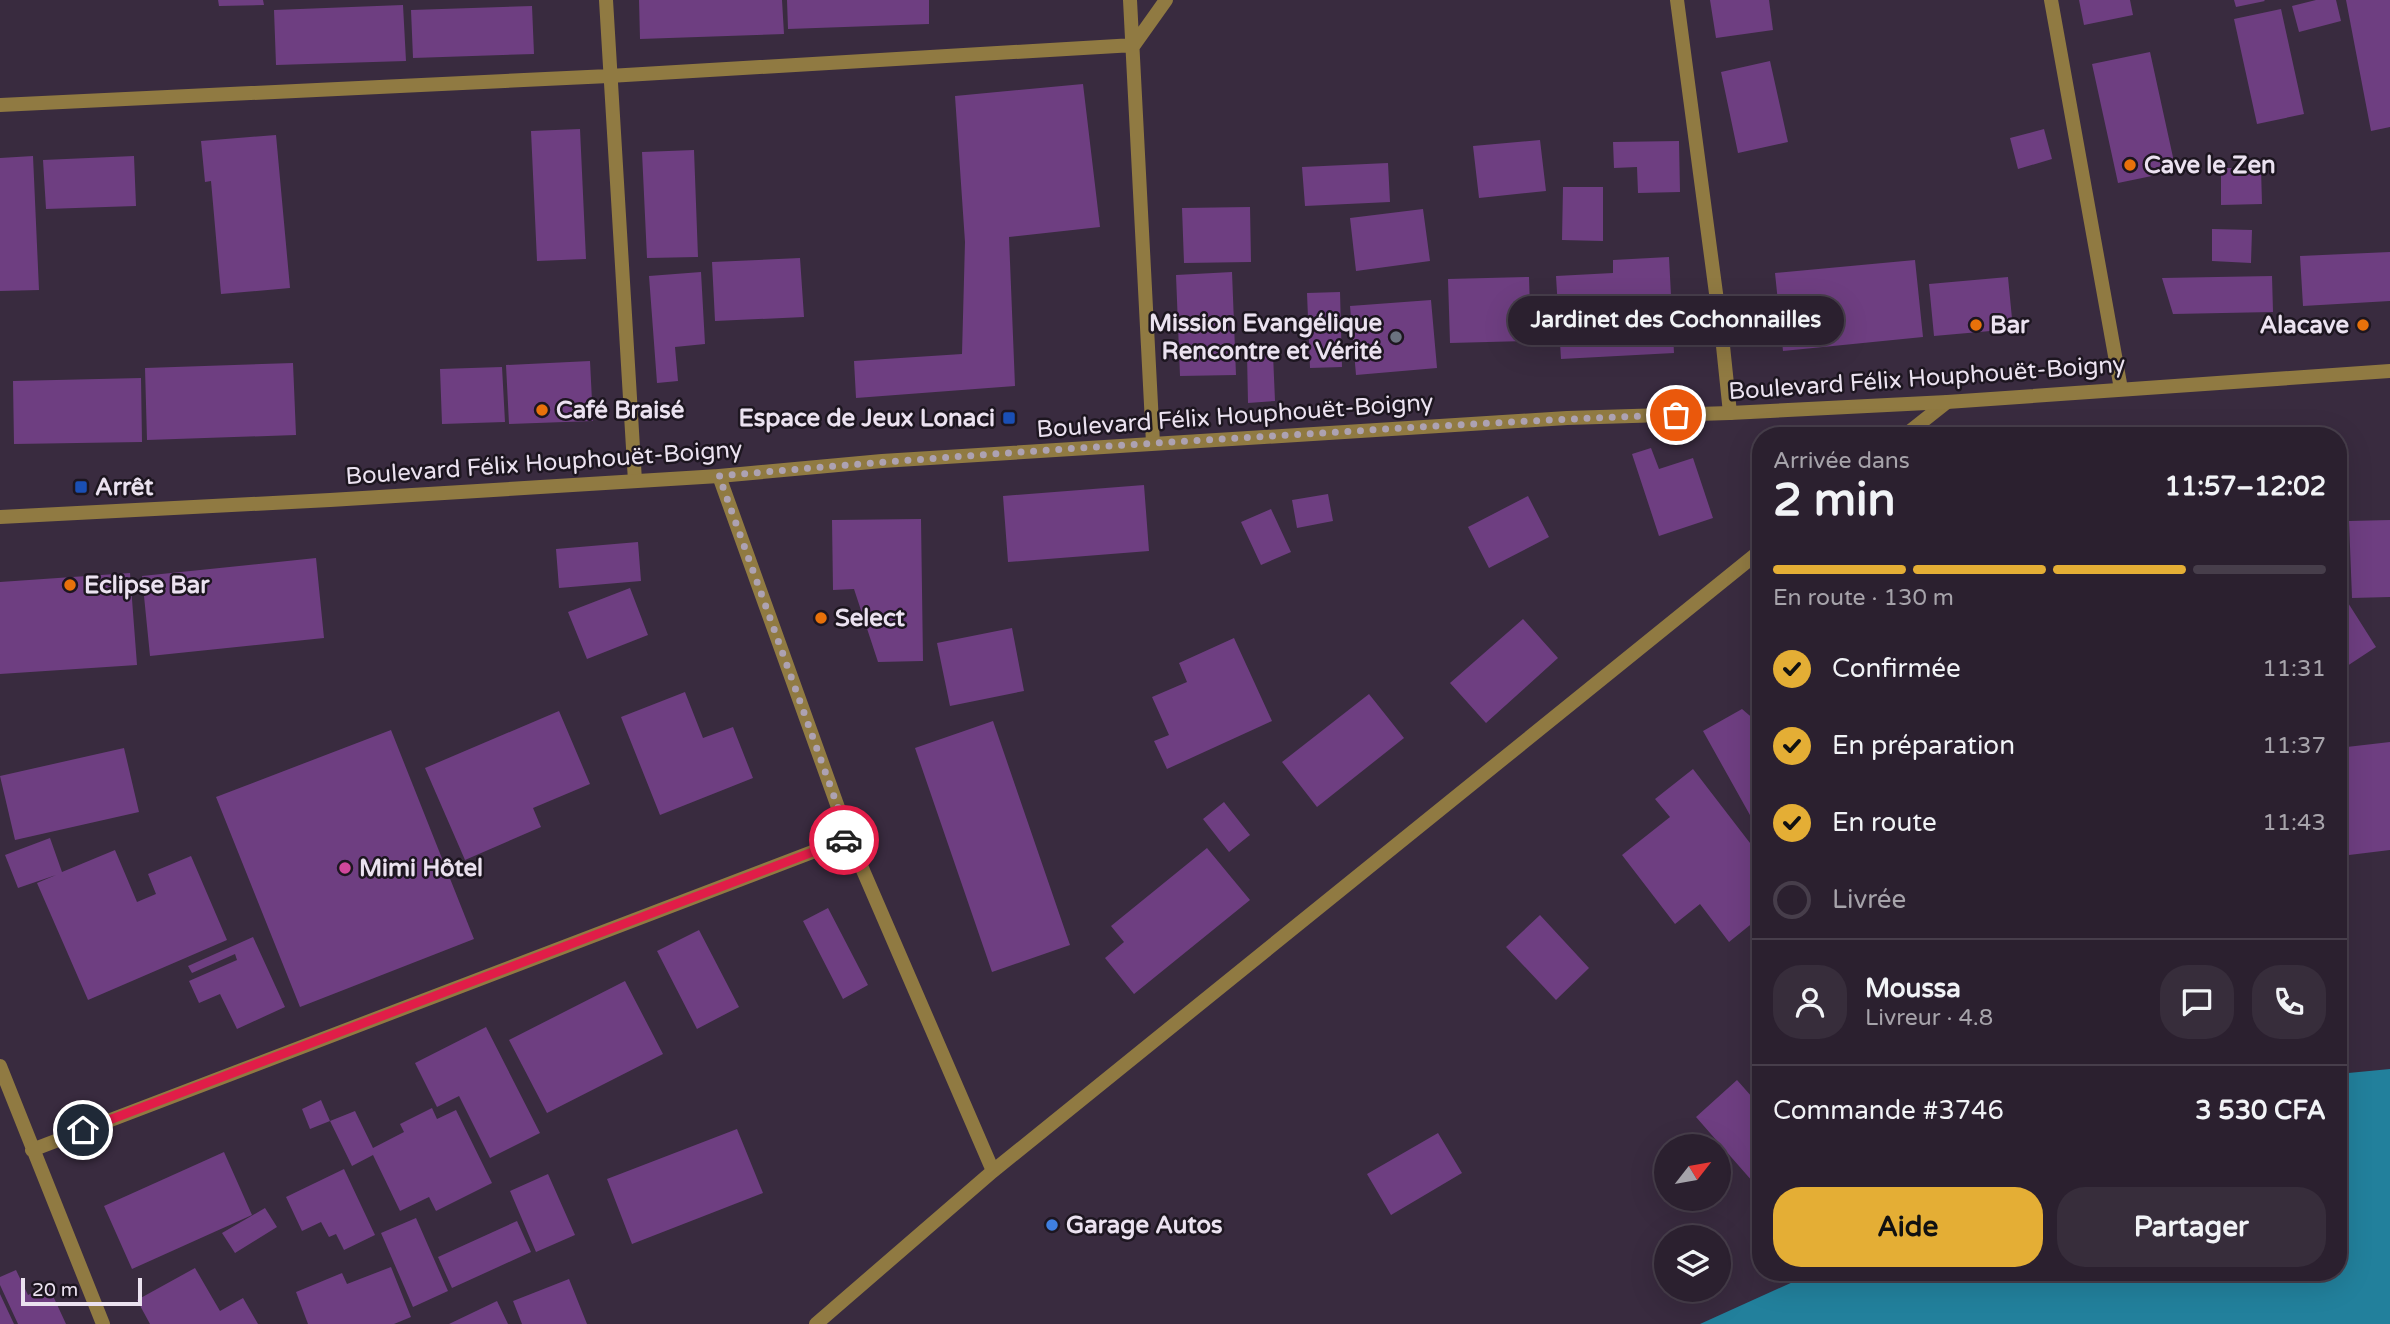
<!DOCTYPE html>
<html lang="fr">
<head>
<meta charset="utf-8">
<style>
  :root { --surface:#2b202f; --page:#372d3b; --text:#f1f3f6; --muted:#a6a3aa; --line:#473e4b; --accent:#e4ae35 }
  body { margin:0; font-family:"Varela Round",sans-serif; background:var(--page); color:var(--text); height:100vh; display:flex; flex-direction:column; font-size:26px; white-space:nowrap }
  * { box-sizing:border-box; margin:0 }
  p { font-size:23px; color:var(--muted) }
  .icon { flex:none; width:38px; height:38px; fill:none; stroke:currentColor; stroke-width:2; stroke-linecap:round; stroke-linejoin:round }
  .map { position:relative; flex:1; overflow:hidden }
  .drawer { position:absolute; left:1752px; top:427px; width:595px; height:854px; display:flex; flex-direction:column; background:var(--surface); border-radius:28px; box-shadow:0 7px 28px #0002,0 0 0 2px var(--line) }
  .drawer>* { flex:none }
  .needle { width:46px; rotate:59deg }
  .fabs { position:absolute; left:1654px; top:1134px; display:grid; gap:14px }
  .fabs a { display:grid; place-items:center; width:77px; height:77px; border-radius:50%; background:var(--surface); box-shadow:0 7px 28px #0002,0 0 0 2px var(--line); font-size:35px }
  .scale { position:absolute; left:21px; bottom:18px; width:121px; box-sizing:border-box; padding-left:7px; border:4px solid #ebe2f0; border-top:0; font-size:19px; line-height:24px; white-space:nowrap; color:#ebe2f0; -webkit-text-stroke:5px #1d1620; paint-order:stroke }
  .pin { position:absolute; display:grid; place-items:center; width:60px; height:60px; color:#fff; margin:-30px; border:4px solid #fff; border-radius:50%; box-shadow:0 2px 7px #0007 }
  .courier { position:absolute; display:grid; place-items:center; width:70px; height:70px; margin:-35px; border:5px solid #e11d48; border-radius:50%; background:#fff; color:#222; box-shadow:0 2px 9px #0007 }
  .bubble { position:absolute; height:49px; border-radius:24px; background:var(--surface); box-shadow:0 7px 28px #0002,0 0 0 2px var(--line); font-size:23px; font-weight:800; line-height:49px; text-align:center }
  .head em { font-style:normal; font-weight:800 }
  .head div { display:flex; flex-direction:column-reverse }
  .head { display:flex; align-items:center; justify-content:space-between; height:119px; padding:0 21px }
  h1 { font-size:46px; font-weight:800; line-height:52px }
  .bar { display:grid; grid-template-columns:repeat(4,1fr); gap:10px 7px; align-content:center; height:84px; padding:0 21px }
  .bar i { height:9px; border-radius:5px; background:var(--line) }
  .bar .selected { background:var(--accent) }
  .bar p { grid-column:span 4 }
  .line { display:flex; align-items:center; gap:18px; padding:0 21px; border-top:2px solid var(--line) }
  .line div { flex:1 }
  .round { display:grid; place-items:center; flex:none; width:74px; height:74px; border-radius:28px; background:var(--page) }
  ol { padding:0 21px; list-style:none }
  li { display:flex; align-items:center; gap:21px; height:77px }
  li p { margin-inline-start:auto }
  li .icon { padding:7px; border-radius:50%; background:var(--accent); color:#111; stroke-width:4 }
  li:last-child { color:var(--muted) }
  li i { width:38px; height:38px; border:4px solid var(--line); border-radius:50% }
  .cta { display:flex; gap:14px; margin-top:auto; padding:14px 21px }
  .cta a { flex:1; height:80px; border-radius:28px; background:var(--accent); color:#111; font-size:28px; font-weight:800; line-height:80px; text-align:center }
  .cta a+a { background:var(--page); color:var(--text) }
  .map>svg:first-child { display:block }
  .water { fill:#22809c }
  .building { fill:#6e3e81 }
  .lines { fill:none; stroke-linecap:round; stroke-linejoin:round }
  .minor { stroke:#907a42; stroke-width:14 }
  .tertiary { stroke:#907a42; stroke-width:14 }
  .done { stroke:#ada2b2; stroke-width:7; stroke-dasharray:0 12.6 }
  .route { stroke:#e11d48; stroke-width:9 }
  .food-dot { fill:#e8710a; stroke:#1d1620; stroke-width:2.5 }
  .worship-dot { fill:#6b7280; stroke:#1d1620; stroke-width:2.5 }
  .transit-dot { fill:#1a4fb4; stroke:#1d1620; stroke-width:2.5 }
  .hotel-dot { fill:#d1479c; stroke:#1d1620; stroke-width:2.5 }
  .shop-dot { fill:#3f7fe0; stroke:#1d1620; stroke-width:2.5 }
  .labels { text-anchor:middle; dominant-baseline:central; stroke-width:5; stroke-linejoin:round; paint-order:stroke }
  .poi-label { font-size:24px; font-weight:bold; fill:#ebe2f0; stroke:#1d1620; text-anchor:start }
  .street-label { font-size:24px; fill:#ebe2f0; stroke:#1d1620 }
</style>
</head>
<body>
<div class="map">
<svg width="2390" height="1324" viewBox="0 0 2390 1324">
  <rect width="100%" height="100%" fill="#392b3f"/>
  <path class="water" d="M2390 1069V1324H1700L1815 1272H2338V1074Z"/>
  <path class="building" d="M218 0H263L264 5 219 6Z
    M639 0H782L784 34 640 39Z
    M787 0H929V24L788 29Z
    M1710 0H1769L1773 30 1716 38Z
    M2079 0H2130L2133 15 2084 25Z
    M2234 0H2264L2265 1 2236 7Z
    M2316 0H2336L2341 21 2299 32 2292 6Z
    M2346 0H2390V127L2371 131Z
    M403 5 406 61 276 65 274 10Z
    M532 6 534 54 413 58 411 10Z
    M2281 9 2304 114 2257 124 2234 19Z
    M2150 52 2176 171 2118 183 2092 64Z
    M1770 61 1788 142 1738 153 1721 72Z
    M1083 84 1100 227 1009 237 1015 386 856 398 854 361 962 354 965 242 955 96Z
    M580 129 586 259 537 261 531 131Z
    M2044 129 2052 159 2018 169 2010 138Z
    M276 135 290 288 221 294 211 181 205 182 201 141Z
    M1540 140 1546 191 1479 198 1473 146Z
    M1679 141 1680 192 1638 193 1637 167 1614 168 1613 142Z
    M694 150 698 257 647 258 642 152Z
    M33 156 39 290 0 291V158Z
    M134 156 136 206 46 209 43 160Z
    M1388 163 1390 202 1305 206 1302 167Z
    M2221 168H2261L2262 204 2221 205Z
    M1563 187H1603V241L1562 240Z
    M1250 207 1251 262 1184 263 1182 208Z
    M1423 209 1430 261 1356 271 1350 218Z
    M2212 229 2252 230 2251 263 2212 261Z
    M2390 252V301L2303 306 2300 256Z
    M1669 257 1674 353 1561 359 1556 276 1613 273V260Z
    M800 258 804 317 715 321 712 262Z
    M1915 260 1923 337 1783 351 1775 273Z
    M701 272 705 344 675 347 678 381 657 383 649 276Z
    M1232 272 1236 375 1180 376 1176 275Z
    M2272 276 2273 312 2173 314 2162 278Z
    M1529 277 1531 341 1450 343 1448 279Z
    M2008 277 2013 329 1934 336 1929 284Z
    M1340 292 1342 367 1310 368 1307 293Z
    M1431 300 1437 368 1356 375 1350 306Z
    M1247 354H1273L1275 401 1248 403Z
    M590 361 593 421 509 424 506 365Z
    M293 363 296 435 147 440 145 368Z
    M502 367 505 422 442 424 440 369Z
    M141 378 142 442 14 444 13 381Z
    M1651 448 1659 469 1693 458 1713 518 1659 536 1632 454Z
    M1144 485 1149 551 1008 562 1003 496Z
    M1328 494 1333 521 1297 528 1292 500Z
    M1528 496 1549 537 1489 568 1468 527Z
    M1271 509 1291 552 1261 565 1241 522Z
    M921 519 923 661 878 662 854 589 833 590 832 520Z
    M2390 520V597L2352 598 2349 521Z
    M638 542 641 581 559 588 556 549Z
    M316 558 324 638 150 656 142 576Z
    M130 573 137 665 0 674V582Z
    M2338 587 2376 647 2338 672Z
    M630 588 648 635 587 659 568 612Z
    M1523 619 1558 658 1486 723 1450 683Z
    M1012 628 1024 691 950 706 937 643Z
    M1234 638 1272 721 1167 769 1154 741 1169 735 1152 697 1187 682 1179 663Z
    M685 692 703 738 733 727 753 778 660 815 621 717Z
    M1369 694 1404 738 1317 807 1282 762Z
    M1742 709 1756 721 1760 719V833L1703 731Z
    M559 711 590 784 533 808 541 827 465 860 425 768Z
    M993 721 1070 945 992 972 915 748Z
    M391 730 474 939 300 1007 216 797Z
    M2390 742V850L2349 855 2338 748Z
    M124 748 139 812 15 840 0 776Z
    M1693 769 1760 856V917L1729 942 1700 904 1675 924 1622 855 1670 817 1655 799Z
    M1224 802 1250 835 1229 852 1203 819Z
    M50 838 62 872 115 850 137 902 156 894 148 874 191 856 227 940 88 1000 37 883 56 875 18 888 5 855Z
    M1207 848 1250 900 1134 994 1105 958 1124 942 1111 926Z
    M828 908 868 985 843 999 803 921Z
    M1540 915 1589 968 1556 1000 1506 947Z
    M699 930 739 1007 697 1029 657 951Z
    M253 937 285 1007 237 1029 220 994 199 1003 189 981 237 960 235 954 192 973 188 966Z
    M625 981 663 1054 547 1113 509 1040Z
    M2338 995 2344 1032 2338 1033Z
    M486 1027 540 1133 490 1158 459 1096 437 1107 415 1063Z
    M1737 1080 1760 1106V1190L1696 1117Z
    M321 1100 330 1121 310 1129 302 1109Z
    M432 1108 437 1119 456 1110 492 1183 436 1211 429 1197 400 1211 373 1155 352 1166 330 1121 355 1111 373 1148 404 1132 400 1124Z
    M737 1129 763 1193 632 1244 607 1179Z
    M1438 1133 1462 1173 1391 1215 1367 1174Z
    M224 1152 252 1215 132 1269 104 1206Z
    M344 1169 375 1235 344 1250 336 1234 329 1237 321 1222 302 1231 286 1197Z
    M548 1174 575 1235 536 1252 510 1191Z
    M265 1208 277 1227 235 1253 222 1233Z
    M416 1218 448 1291 413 1307 381 1233Z
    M517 1221 531 1252 452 1288 438 1257Z
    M391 1267 411 1317 394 1324H308L296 1292 342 1273 347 1284Z
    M195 1268 220 1311 243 1298 258 1324H150L137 1300Z
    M16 1270 28 1295 48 1285 66 1324H18L0 1285V1277Z
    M569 1279 587 1324H522L513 1301Z
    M0 1294 14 1324H0Z
    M497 1301 508 1324H449Z"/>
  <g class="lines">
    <path class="minor" d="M606 0 635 481
      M1130 0 1153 443
      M1677 0 1723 346 1730 413
      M2051 0 2121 389
      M0 105 609 76 1134 45 1166 0
      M1904 436 1947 402
      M719 476 849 838 993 1171
      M0 1066 103 1324
      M32 1150 849 838
      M816 1324 993 1171 1760 551"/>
    <path class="tertiary" d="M0 517 330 500 719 476 882 461 1567 418 1730 413 1947 402 2390 371"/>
  </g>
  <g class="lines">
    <path class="done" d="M844 840 849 838 719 476C909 459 1099 446 1290 435 1418 427 1547 419 1676 415"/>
    <path class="route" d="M83 1130 844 840"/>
  </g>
  <g class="food-dot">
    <circle cx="2130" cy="165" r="7"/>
    <circle cx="1976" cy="325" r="7"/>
    <circle cx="2363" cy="325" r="7"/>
    <circle cx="542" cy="410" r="7"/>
    <circle cx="70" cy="585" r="7"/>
    <circle cx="821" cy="618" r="7"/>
  </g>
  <circle class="worship-dot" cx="1396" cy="337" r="7"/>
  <g class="transit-dot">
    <rect x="1002" y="411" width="14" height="14" rx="3.5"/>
    <rect x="74" y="480" width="14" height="14" rx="3.5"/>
  </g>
  <circle class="hotel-dot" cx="345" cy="868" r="7"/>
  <circle class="shop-dot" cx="1052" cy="1225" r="7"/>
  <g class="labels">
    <g class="poi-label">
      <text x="2144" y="165">Cave le Zen</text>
      <text x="1382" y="323" text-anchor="end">Mission Evangélique<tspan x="1382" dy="28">Rencontre et Vérité</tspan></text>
      <text x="1990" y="325">Bar</text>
      <text x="2349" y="325" text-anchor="end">Alacave</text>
      <text x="556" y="410">Café Braisé</text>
      <text x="995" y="418" text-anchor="end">Espace de Jeux Lonaci</text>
      <text x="95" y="487">Arrêt</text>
      <text x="84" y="585">Eclipse Bar</text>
      <text x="835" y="618">Select</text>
      <text x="359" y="868">Mimi Hôtel</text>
      <text x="1066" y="1225">Garage Autos</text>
    </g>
    <g class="street-label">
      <text transform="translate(1927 378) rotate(-4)">Boulevard Félix Houphouët-Boigny</text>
      <text transform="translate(1235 416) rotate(-4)">Boulevard Félix Houphouët-Boigny</text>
      <text transform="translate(544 463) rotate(-4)">Boulevard Félix Houphouët-Boigny</text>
    </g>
  </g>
</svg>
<div class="fabs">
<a><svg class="needle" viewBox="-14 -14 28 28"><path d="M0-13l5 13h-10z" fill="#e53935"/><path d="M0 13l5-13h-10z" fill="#a6a3aa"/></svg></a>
<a><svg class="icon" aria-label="layers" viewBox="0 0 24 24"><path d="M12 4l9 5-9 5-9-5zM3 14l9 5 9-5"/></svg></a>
</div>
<div class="scale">20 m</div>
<div class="pin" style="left:1676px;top:415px;background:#ea580c"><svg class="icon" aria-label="bag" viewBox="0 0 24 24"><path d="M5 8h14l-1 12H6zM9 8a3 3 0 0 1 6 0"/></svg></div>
<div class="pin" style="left:83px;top:1130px;background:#1f2937"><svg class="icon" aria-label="home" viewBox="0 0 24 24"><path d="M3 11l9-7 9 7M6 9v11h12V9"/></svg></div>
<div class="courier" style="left:844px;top:840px"><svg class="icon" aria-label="car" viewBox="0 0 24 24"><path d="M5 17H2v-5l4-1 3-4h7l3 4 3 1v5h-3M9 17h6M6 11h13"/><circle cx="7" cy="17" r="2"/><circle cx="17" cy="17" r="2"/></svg></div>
<div class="bubble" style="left:1508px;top:296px;width:336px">Jardinet des Cochonnailles</div>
<section class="drawer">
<div class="head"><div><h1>2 min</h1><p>Arrivée dans</p></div><em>11:57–12:02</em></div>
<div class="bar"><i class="selected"></i><i class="selected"></i><i class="selected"></i><i></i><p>En route · 130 m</p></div>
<ol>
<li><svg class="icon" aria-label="check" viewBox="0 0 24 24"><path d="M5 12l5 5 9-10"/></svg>Confirmée<p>11:31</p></li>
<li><svg class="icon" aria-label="check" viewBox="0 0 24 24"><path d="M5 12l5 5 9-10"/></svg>En préparation<p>11:37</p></li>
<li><svg class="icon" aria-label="check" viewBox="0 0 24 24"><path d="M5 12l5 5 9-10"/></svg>En route<p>11:43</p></li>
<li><i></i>Livrée</li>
</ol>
<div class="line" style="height:126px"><a class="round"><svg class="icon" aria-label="person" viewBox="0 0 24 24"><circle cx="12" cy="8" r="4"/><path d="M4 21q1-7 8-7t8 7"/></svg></a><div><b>Moussa</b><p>Livreur · 4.8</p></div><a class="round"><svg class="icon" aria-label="chat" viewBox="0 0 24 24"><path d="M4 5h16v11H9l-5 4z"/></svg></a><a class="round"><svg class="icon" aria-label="phone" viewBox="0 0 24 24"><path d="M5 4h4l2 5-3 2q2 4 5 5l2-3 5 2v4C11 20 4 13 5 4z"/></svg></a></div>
<div class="line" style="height:91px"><div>Commande #3746</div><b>3 530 CFA</b></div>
<div class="cta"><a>Aide</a><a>Partager</a></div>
</section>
</div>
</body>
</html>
